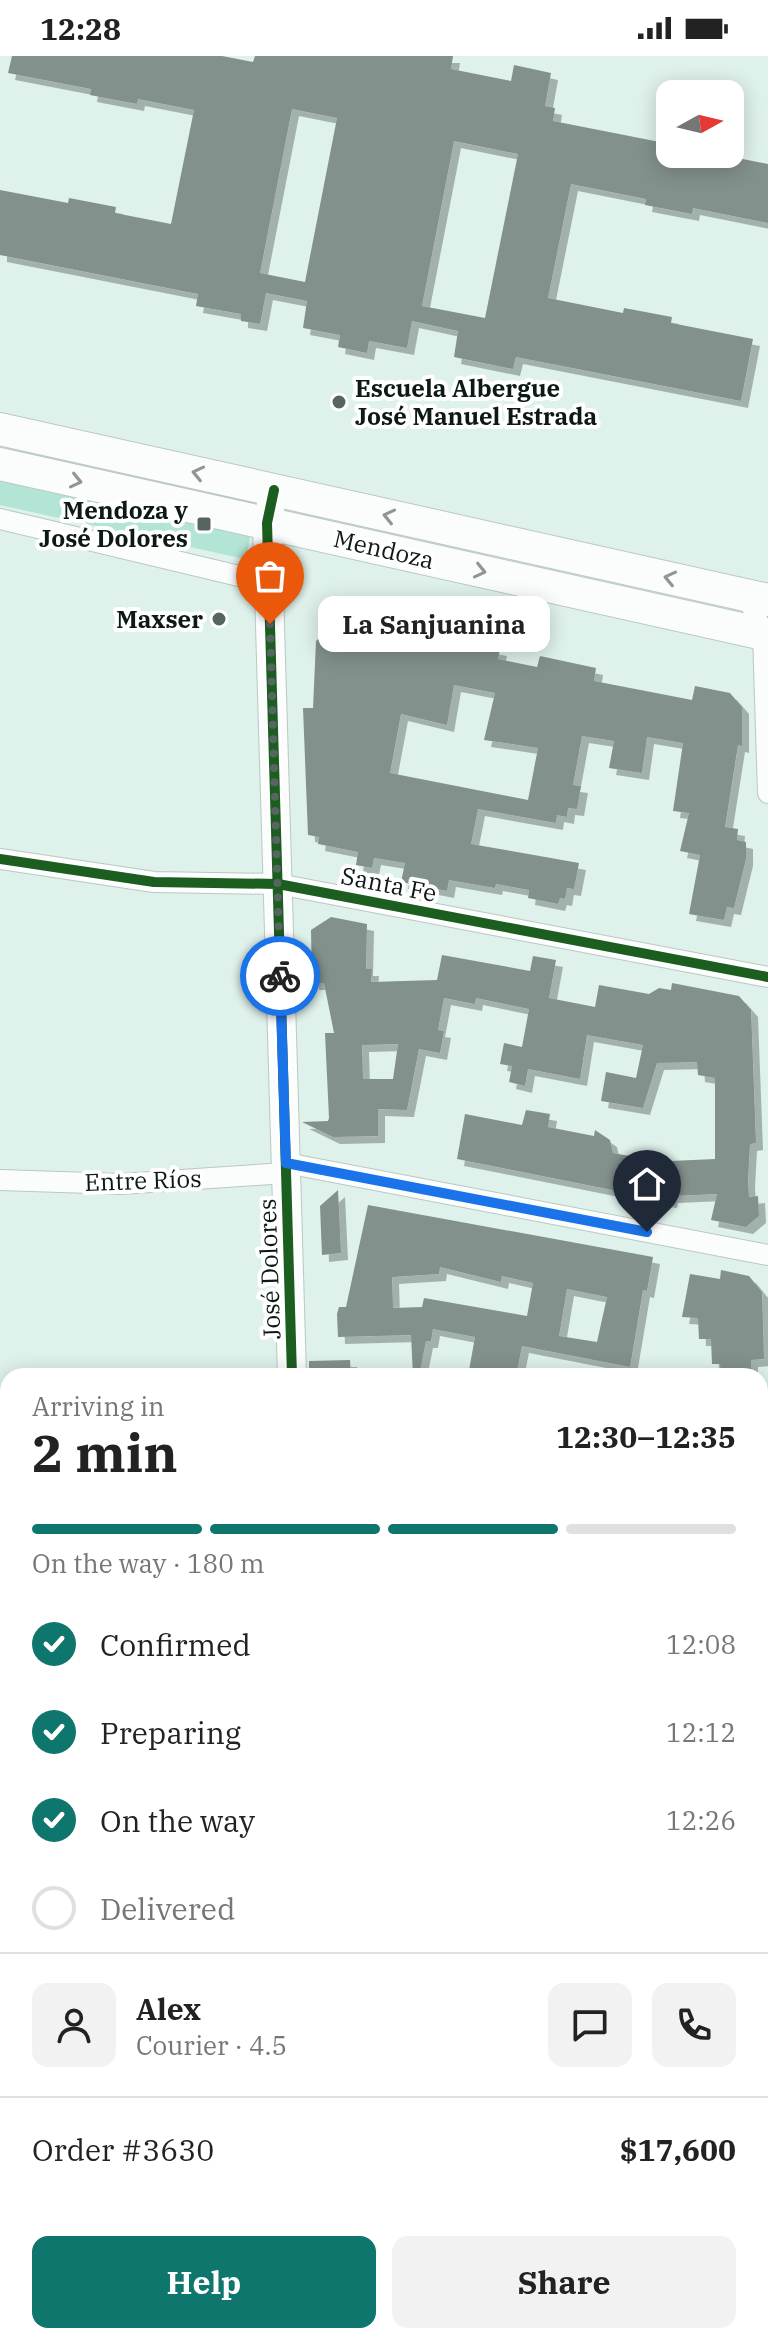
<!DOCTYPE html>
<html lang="en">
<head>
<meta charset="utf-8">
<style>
  :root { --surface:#fff; --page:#f2f2f2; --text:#222; --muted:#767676; --line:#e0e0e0; --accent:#0f766e }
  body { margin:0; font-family:"IBM Plex Serif",serif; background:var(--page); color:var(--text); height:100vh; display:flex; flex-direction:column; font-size:30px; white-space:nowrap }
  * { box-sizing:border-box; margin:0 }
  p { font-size:26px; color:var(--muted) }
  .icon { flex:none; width:44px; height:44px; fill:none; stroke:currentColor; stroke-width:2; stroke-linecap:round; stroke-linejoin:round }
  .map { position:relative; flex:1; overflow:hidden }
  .side { position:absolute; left:0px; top:1312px; width:768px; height:976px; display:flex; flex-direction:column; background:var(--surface); border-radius:24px 24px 0 0; box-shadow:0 4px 20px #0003 }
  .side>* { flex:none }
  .needle { width:52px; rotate:82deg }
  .tools { position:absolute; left:656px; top:24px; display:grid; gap:16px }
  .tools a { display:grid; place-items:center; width:88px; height:88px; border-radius:16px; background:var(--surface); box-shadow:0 4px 20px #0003; font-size:40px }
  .pin { position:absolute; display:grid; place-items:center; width:68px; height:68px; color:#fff; margin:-82px -34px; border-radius:50% 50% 50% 0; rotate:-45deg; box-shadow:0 0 8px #0007 }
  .pin .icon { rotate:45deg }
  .courier { position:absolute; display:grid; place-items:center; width:80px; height:80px; margin:-40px; border:6px solid #1a73e8; border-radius:50%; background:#fff; color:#222; box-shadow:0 2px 10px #0007 }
  .bubble { position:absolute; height:56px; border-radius:16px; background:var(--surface); box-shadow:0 4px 20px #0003; font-size:26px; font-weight:700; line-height:56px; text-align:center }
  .head em { font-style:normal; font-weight:700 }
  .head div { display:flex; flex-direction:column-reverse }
  .head { display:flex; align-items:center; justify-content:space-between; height:136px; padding:0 32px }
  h1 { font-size:52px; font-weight:700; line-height:60px }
  .bar { display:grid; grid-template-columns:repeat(4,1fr); gap:12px 8px; align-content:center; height:96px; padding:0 32px }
  .bar i { height:10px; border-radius:6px; background:var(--line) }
  .bar .active { background:var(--accent) }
  .bar p { grid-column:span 4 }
  .line { display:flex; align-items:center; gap:20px; padding:0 32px; border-top:2px solid var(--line) }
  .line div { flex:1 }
  .round { display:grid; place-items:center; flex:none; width:84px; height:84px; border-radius:16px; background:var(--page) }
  ol { padding:0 32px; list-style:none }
  li { display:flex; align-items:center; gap:24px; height:88px }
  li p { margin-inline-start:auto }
  li .icon { padding:8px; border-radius:50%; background:var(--accent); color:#fff; stroke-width:4 }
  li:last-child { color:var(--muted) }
  li i { width:44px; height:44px; border:4px solid var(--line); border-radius:50% }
  .action { display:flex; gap:16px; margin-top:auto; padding:16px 32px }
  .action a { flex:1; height:92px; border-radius:16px; background:var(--accent); color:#fff; font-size:32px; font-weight:700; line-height:92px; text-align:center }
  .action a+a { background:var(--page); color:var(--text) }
  .status { display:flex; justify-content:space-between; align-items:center; height:56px; padding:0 40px; background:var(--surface); direction:ltr }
  .status svg { height:22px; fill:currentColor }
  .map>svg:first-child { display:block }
  .green { fill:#b2e5d6 }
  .building { fill:#83918c; fill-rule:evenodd; filter:url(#shadow) }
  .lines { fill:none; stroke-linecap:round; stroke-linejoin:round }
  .street-casing { stroke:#bac8c4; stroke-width:22 }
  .secondary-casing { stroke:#bac8c4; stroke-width:30 }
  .primary-casing { stroke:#bac8c4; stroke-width:34 }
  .street { stroke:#fafdfc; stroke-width:20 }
  .secondary { stroke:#fafdfc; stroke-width:28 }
  .primary { stroke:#fafdfc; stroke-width:32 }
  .cycleway-casing { stroke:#fff; stroke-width:15 }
  .cycleway { stroke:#1b5e20; stroke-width:10 }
  .oneway { stroke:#8f9694 }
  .done { stroke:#566560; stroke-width:8; stroke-dasharray:0 14.4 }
  .route { stroke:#1a73e8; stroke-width:10 }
  .poi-dot { fill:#566560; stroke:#fff; stroke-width:3 }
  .labels { text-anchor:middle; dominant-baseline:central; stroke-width:8; stroke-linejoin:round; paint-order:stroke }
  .poi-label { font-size:24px; font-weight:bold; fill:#0c1915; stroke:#fff; text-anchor:end }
  .street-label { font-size:24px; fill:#0c1915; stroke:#fff }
</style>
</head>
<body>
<div class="status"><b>12:28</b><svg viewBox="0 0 49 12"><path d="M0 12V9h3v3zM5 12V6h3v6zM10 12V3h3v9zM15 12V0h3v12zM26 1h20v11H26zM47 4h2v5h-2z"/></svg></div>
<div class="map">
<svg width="768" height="2288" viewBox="0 0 768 2288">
  <defs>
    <filter id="shadow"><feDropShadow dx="7" dy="7" stdDeviation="0" flood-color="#0004"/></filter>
  </defs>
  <rect width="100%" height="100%" fill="#def1ea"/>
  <path class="green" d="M0 421 250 480 247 499 240 502 0 449Z"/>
  <path class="building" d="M12 0H222L253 6 255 0H453L451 13 511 25 514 9 551 17 545 50 555 52 553 65 670 88V98H717L768 108V167L693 152 692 158 645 149 646 143 571 128 548 242 623 257 624 252 672 261 671 267 753 283 741 345 516 301 513 313 454 301 458 275 412 265 407 292 369 285 367 297 338 291 340 279 303 272 307 245 266 237 260 268 241 265V258L196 250 198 238 0 199V134L68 147 69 142 116 151 115 157 171 168 194 54 138 43 137 48 90 39 91 33 8 17ZM292 53 337 62 305 226 260 217ZM454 85 518 98 485 262 422 250Z
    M329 560 500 593 498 603 537 611 540 600 596 612 594 625 692 644 695 630 730 637 742 651V690L738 689 725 771 738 773 737 784 746 786V803L734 852 727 851 724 864 689 858 700 799 680 795 689 757 673 755 683 687 647 681 642 717 609 712 614 685 582 680 573 729 581 730 577 753 568 752 567 761 557 759 556 767 478 753 471 788 579 807 574 833 567 832 565 843 560 842 558 848 528 842 529 834 496 828 495 832 449 824 447 835 401 826 405 807 374 802 372 812 356 809 358 796 318 788 319 781 308 779 303 652H313L316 585 326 576ZM454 629 495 637 484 684 538 692 528 744 390 717 401 658 447 669Z
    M331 861 367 868 366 913H372L371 926 437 924 442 899 530 915 533 900 556 904 549 942 595 951 599 929 649 938 659 932 671 934 672 927 739 940 751 954 756 1087 750 1088 748 1124 749 1141 758 1140 759 1160 746 1171 711 1164 717 1138 671 1140 670 1145 662 1144 457 1103 465 1058 522 1069 526 1054 550 1058 548 1071 594 1080 595 1074 610 1084 613 1097 629 1100 627 1107 715 1103V1022L698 1019 697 1006 657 1007 643 1052 601 1045 606 1016 636 1022 643 989 587 979 580 1023 528 1013 525 1030 509 1026 512 1010 500 1008 504 987 522 991 529 953 476 942 475 948 444 942 438 974 444 975 440 997 419 993 407 1054 378 1053V1080L333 1081 302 1066 328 1065 329 1062 325 977H334L324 927H312L311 874ZM398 988 393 1023H363L362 989Z
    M338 1134 341 1197 322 1199 320 1150Z
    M368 1149 653 1201 647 1235 643 1234 630 1311 522 1290 516 1320H468L475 1281 433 1273 431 1285H426L419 1320H413L411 1279 338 1281 337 1258 339 1251H346ZM440 1211 501 1226 502 1220 533 1227 527 1260 424 1242 422 1251 393 1252 392 1221 439 1218ZM567 1233 607 1241 597 1286 559 1280Z
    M721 1214 749 1220 762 1236 764 1303 751 1304V1319L721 1320 720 1308H712L711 1283H699L698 1262 682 1261 690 1218 720 1223Z
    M350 1304 351 1320H309V1305Z"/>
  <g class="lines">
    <g class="street-casing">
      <path id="street" d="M0 463 239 520 269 522
        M747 539 763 578 768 737
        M0 803 154 826 278 828 768 921
        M286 1107 768 1199
        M0 1124 121 1128 286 1117
        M0 1408 8 1409
        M760 1475 768 1476
        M0 1689H8
        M760 1691H768
        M760 1928 768 1927
        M0 1977H8
        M760 2166 768 2165"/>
    </g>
    <g class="secondary-casing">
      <path id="secondary" d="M274 434 267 467 292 1320
        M344 2280 345 2288"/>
    </g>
    <g class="primary-casing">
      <path id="primary" d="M0 373 768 544
        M0 408 768 579"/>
    </g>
    <use href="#street" class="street"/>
    <use href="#secondary" class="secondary"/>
    <use href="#primary" class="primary"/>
    <g class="cycleway-casing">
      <path id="cycleway" d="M274 434 267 467 292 1320
        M0 803 154 826 278 828 768 921"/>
    </g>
    <use href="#cycleway" class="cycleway"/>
  </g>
  <defs><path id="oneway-chevron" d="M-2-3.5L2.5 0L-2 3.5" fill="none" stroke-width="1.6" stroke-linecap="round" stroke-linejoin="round" transform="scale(2)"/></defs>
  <g class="oneway">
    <use href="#oneway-chevron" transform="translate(198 417) rotate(-167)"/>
    <use href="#oneway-chevron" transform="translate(76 425) rotate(13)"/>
    <use href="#oneway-chevron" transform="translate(389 460) rotate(-167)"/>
    <use href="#oneway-chevron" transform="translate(480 515) rotate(13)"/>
    <use href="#oneway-chevron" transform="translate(670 522) rotate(-167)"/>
  </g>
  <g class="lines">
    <path class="done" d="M270 568 280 920"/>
    <path class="route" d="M280 920 286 1107 647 1176"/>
  </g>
  <g class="poi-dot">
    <circle cx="339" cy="346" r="8"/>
    <rect x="196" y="460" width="16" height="16" rx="4"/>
    <circle cx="219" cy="563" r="8"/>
  </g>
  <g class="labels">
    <g class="poi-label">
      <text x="355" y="332" text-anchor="start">Escuela Albergue<tspan x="355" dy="28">José Manuel Estrada</tspan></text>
      <text x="188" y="454">Mendoza y<tspan x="188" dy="28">José Dolores</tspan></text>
      <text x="203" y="563">Maxser</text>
    </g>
    <g class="street-label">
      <text transform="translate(384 493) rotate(13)">Mendoza</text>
      <text transform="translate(389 828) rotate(11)">Santa Fe</text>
      <text transform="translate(143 1124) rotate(-2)">Entre Ríos</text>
      <text transform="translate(269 1213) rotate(-92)">José Dolores</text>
    </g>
  </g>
</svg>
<div class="tools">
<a><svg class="needle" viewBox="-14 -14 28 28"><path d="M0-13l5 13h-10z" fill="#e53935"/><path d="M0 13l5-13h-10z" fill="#767676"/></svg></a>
</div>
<div class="pin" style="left:270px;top:568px;background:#ea580c"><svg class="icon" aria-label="bag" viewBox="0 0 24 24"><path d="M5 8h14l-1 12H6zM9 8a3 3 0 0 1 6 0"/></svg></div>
<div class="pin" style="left:647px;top:1176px;background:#1f2937"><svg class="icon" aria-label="home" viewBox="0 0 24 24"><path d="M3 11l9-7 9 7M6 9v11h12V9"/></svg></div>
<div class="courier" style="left:280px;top:920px"><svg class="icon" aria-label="bike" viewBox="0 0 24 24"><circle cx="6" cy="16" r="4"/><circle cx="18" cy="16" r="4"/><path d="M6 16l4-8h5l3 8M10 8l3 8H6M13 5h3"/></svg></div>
<div class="bubble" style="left:318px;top:540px;width:232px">La Sanjuanina</div>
<section class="side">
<div class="head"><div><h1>2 min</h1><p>Arriving in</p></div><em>12:30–12:35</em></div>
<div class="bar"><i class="active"></i><i class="active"></i><i class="active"></i><i></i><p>On the way · 180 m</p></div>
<ol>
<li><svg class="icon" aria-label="check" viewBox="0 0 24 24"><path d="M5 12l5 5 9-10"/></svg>Confirmed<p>12:08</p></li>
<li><svg class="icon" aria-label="check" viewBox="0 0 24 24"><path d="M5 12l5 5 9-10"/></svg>Preparing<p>12:12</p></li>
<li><svg class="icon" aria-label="check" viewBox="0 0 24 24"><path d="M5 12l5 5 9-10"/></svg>On the way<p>12:26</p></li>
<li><i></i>Delivered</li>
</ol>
<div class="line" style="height:144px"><a class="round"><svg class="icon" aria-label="person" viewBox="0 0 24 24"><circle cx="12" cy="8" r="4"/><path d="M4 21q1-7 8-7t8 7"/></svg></a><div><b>Alex</b><p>Courier · 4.5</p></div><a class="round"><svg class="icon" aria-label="chat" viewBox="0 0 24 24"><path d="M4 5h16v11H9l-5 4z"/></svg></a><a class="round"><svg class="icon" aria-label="phone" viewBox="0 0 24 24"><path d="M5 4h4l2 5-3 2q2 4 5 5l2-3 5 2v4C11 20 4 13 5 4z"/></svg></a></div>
<div class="line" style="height:104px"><div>Order #3630</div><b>$17,600</b></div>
<div class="action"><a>Help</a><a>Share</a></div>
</section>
</div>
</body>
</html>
